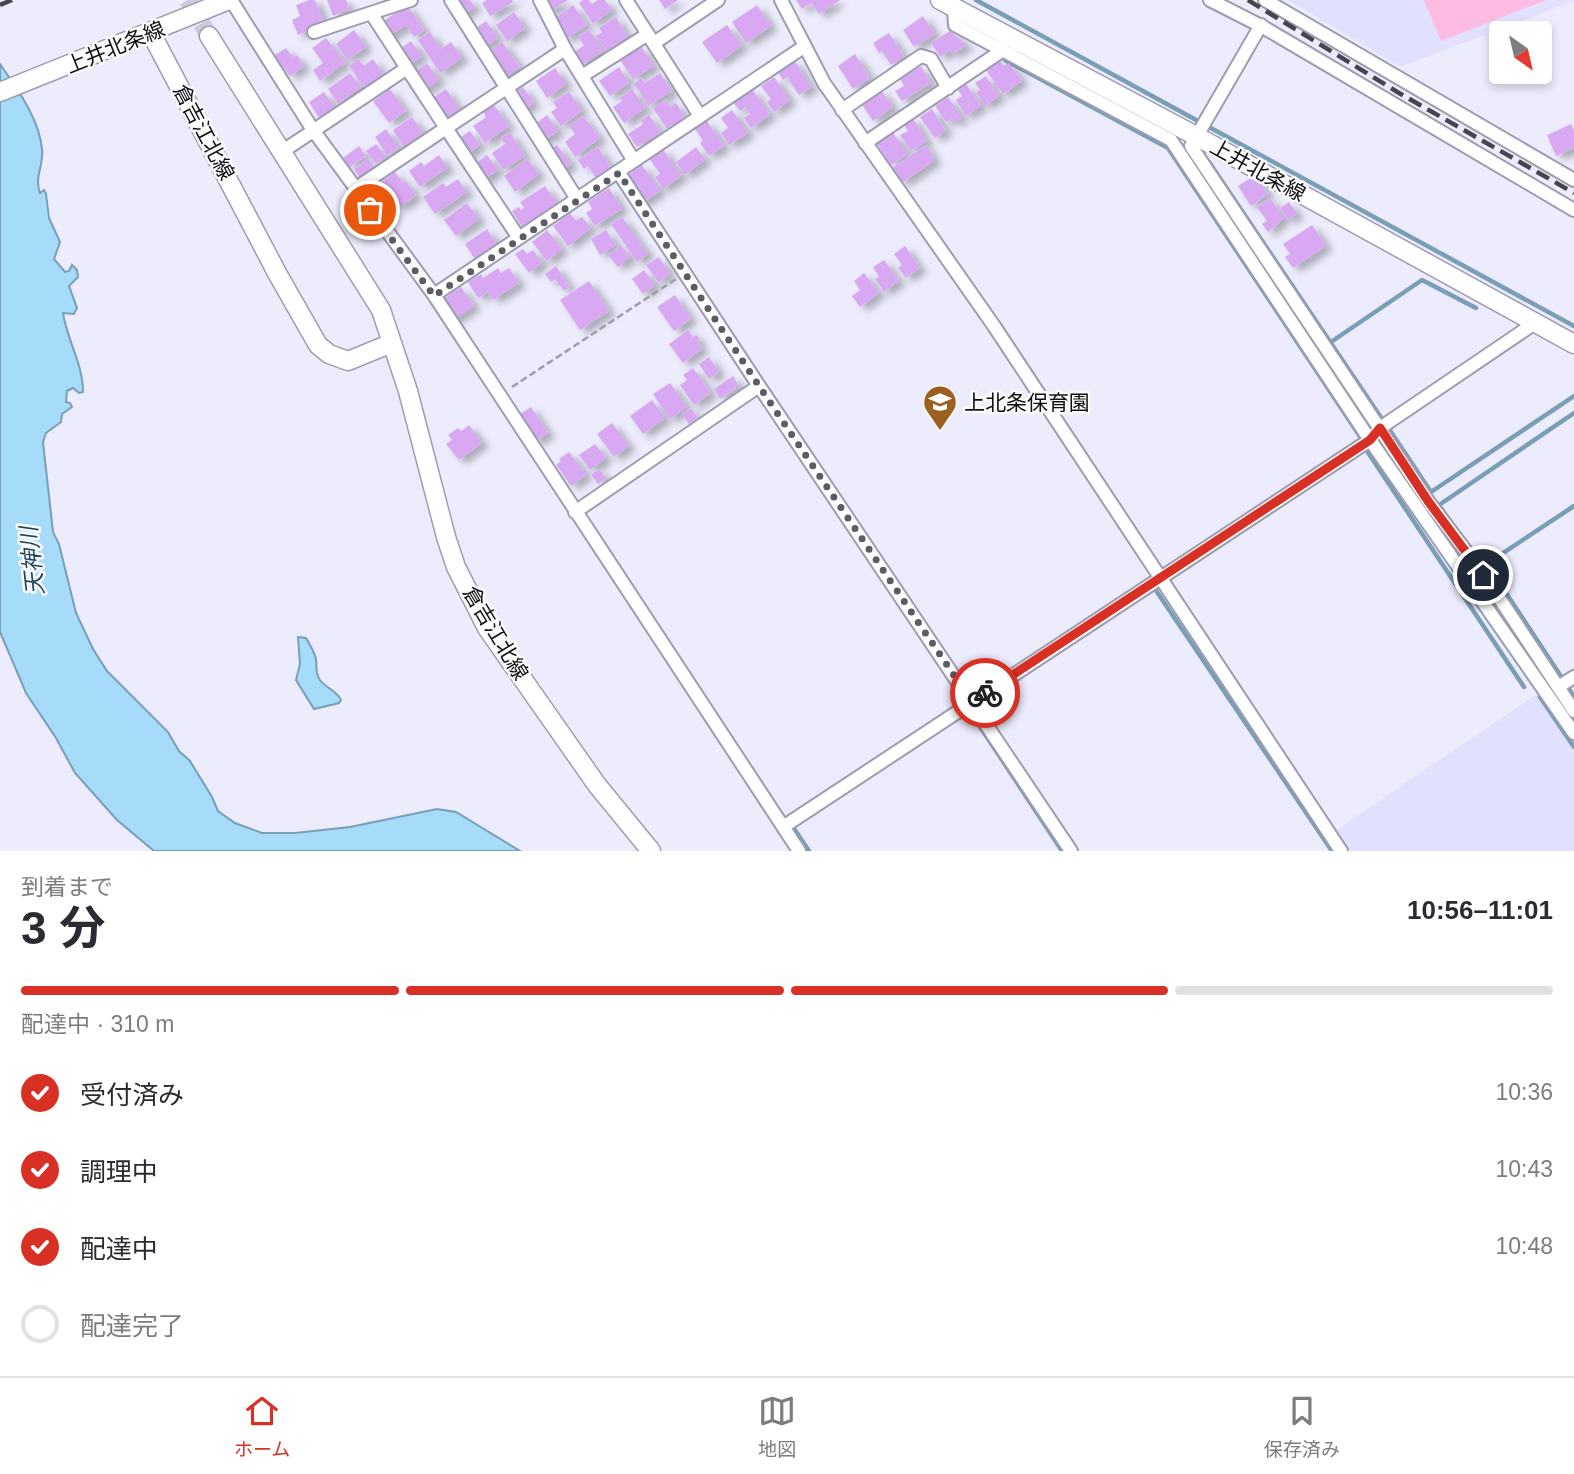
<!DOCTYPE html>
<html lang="ja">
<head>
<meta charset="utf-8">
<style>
  :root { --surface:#fff; --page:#f7f7f7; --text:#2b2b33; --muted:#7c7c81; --line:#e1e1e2; --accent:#d93025 }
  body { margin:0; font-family:Arial,"Noto Sans JP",sans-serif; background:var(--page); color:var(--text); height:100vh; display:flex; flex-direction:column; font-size:26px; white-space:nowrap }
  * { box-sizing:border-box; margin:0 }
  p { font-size:23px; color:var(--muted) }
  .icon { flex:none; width:38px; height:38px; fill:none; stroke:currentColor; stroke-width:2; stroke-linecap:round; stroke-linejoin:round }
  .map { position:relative; height:851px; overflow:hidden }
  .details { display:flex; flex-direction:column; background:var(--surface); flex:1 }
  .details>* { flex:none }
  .needle { width:46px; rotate:146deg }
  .controls { position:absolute; left:1489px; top:21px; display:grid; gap:14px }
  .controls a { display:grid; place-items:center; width:63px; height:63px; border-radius:7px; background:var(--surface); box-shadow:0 4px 10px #0003; font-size:35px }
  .pin { position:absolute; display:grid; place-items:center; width:60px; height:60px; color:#fff; margin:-30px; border:4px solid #fff; border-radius:50%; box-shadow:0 2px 7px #0007 }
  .courier { position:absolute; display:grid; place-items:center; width:70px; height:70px; margin:-35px; border:5px solid #d93025; border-radius:50%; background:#fff; color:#222; box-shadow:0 2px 9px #0007 }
  .summary em { font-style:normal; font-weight:700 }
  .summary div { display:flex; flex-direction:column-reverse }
  .summary { display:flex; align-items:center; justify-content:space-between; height:119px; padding:0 21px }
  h1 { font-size:46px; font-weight:700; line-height:52px }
  .bar { display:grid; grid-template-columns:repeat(4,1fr); gap:10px 7px; align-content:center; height:84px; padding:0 21px }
  .bar i { height:9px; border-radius:5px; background:var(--line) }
  .bar .current { background:var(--accent) }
  .bar p { grid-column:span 4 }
  ol { padding:0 21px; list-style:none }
  li { display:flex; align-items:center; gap:21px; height:77px }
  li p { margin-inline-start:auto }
  li .icon { padding:7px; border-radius:50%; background:var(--accent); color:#fff; stroke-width:4 }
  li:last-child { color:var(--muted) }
  li i { width:38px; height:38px; border:4px solid var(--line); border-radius:50% }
  .tab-bar { display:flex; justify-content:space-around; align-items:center; height:98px; border-top:2px solid var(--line); background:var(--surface); font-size:19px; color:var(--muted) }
  .tab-bar a { display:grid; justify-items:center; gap:4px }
  .tab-bar .current { color:var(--accent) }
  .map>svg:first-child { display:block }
  .built { fill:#e1e1fd }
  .green { fill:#fcbce4 }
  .water { fill:#a6dcf9; stroke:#799eb5; stroke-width:2 }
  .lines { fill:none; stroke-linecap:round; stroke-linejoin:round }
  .stream { stroke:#799eb5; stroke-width:4.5 }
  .building { fill:#d9a8f2; filter:url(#shadow) }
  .secondary-tunnel { stroke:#cbcbda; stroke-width:18; stroke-dasharray:18 9; stroke-linecap:butt }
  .street-casing { stroke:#9d9db0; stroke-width:16 }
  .secondary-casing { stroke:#9d9db0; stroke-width:21 }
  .path { stroke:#9e9eab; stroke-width:2.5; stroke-dasharray:7 3.5; stroke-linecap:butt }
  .street { stroke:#fff; stroke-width:12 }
  .secondary { stroke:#fff; stroke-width:18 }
  .rail { stroke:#45454e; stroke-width:4.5; stroke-dasharray:14 7; stroke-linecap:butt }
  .done { stroke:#5c5c66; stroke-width:7; stroke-dasharray:0 12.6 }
  .route { stroke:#d93025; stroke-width:9 }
  .labels { text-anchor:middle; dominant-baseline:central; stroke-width:5; stroke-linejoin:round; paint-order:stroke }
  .street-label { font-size:21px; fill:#0f0f15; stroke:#fbfbfb }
  .poi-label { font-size:21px; fill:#0f0f15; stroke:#fbfbfb; text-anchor:start }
  .water-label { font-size:23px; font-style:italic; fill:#1f495d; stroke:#fbfbfb }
</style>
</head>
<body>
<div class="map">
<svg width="1574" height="851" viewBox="0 0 1574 851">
  <defs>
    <filter id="shadow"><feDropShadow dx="7" dy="4.5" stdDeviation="3.5" flood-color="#0004"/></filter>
  </defs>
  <rect width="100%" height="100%" fill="#ececfd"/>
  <path class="built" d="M1288 0H1574V1L1400 67Z
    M1540 692 1574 742V851H1350L1336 830Z"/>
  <path class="green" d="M1424 0H1546L1441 41Z"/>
  <path class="water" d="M0 64C17 89 39 118 42 149 44 165 34 177 40 193L44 190 46 194 49 218 60 242 54 259 65 272 69 271 72 265 77 270 78 277 69 286 77 308 74 314 63 313C67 340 83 364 83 392L79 393 73 388 67 391 66 402 70 403 72 407 62 414 61 422 46 433 43 442 53 532 59 544 76 613 93 649 107 671 168 732 179 751 190 761 212 797 218 811 235 823 262 833H295L350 827 437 809 456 812 520 851H154L117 820 75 773 56 738 26 693 0 632Z
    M298 637 306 638C310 645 314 651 316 659 317 667 315 673 320 680 327 689 336 690 341 700L339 703 314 709 296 680 300 664Z"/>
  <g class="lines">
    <path class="stream" d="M976 0 1574 326
      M1005 60 1168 148 1361 438
      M1209 162 1382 419
      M1196 167 1402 474
      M1331 342 1422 280 1476 308
      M1393 426 1389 429 1431 492 1574 396
      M1367 451 1524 687
      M1449 520 1439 505 1574 413
      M1440 526 1519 639
      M1482 567 1574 506
      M1496 578 1562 678
      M1155 589 1332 851
      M1569 689 1574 697
      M1540 697 1574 747
      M971 713 1062 851
      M793 827 809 851"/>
  </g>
  <path class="building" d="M309 0H315L325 24 298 35 292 20 300 16 296 5Z
    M327 0H346L349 9 333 16Z
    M454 0H470L475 7 456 20 446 5Z
    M487 0H512L513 2 490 16 482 3Z
    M540 0H568L549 13Z
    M583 0H589L592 4 598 0H605L612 10 593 24 579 3Z
    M659 0H678L665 9Z
    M796 0H840L819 14 811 3 802 9Z
    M407 5 424 30 414 37 406 25 384 40 375 27Z
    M573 5 587 25 566 39 552 20Z
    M757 5 771 26 746 43 732 22Z
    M514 12 525 28 507 41 496 25Z
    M923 16 935 34 914 47 903 30Z
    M616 17 628 37 606 51 596 36 602 32 599 28Z
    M486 21 498 38 476 53 464 36Z
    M727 25 742 46 717 63 702 42Z
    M589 29 603 51 582 65 573 53 584 45 578 37Z
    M354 30 366 47 347 60 336 44Z
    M950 31 967 45 953 54 950 50 940 57 931 43Z
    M430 32 441 49 451 42 462 58 440 73 418 40Z
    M889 33 904 56 891 65 882 51 879 53 873 43Z
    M326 38 345 63 320 81 313 70 323 63 312 48Z
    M411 41 422 56 401 71 390 56Z
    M502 42 520 67 497 84 485 67 493 61 487 53Z
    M641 46 654 66 633 79 620 60Z
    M286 48 293 58 297 55 304 66 290 76 283 67 280 69 272 57Z
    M855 54 870 78 853 89 838 66Z
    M359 59 364 66 373 59 383 74 364 87 349 66Z
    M999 59 1004 66 1009 63 1022 81 1003 94 985 69Z
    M794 60 812 87 799 95 787 77 783 80 778 72Z
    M427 63 439 80 416 96 409 87 413 84 407 77Z
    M921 66 931 83 902 101 895 91 904 86 900 79Z
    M619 67 629 83 610 96 599 81Z
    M555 68 566 84 547 98 536 81Z
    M350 73 361 87 338 104 328 89Z
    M660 73 672 91 649 106 634 84 641 78 645 83Z
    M986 76 999 96 985 106 976 93 980 90 975 83Z
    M774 77 790 100 774 112 767 102 771 99 761 86Z
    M966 84 981 106 966 116 956 100 962 96 958 90Z
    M523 87 534 103 517 114 506 98Z
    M390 89 406 111 389 123 373 101Z
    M446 89 459 108 438 123 425 103Z
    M632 89 645 108 624 123 613 107 622 101 620 98Z
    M752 89 770 115 751 128 744 118 750 114 746 107 740 111 733 102Z
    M881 90 893 107 873 121 861 103Z
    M324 92 335 108 319 118 309 102Z
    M569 92 582 111 561 126 551 112 557 108 553 102Z
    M948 97 962 118 955 123 952 118 946 122 935 106Z
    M666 99 671 107 676 103 685 117 667 129 653 108Z
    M494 105 509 126 485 143 473 126 486 117 483 112Z
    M932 109 946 131 935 138 920 117Z
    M732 110 748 133 729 145 721 133 728 128 721 118Z
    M547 115 558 131 536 146 522 126 530 120 534 125Z
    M649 115 661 132 637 147 628 134 643 124 641 120Z
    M583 116 600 138 575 157 565 142 575 134 569 126Z
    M412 117 425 136 405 149 393 130Z
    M912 117 927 141 911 151 900 135 908 131 903 123Z
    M707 121 724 146 709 156 700 143 703 141 695 129Z
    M1571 124 1574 131V148L1556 156 1547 135Z
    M386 129 399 148 387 155 375 137Z
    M470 131 480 145 466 155 470 161 463 167 455 155 461 151 455 141Z
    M510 132 525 156 503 170 492 153 505 144 501 138Z
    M893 133 908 154 891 165 877 144Z
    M376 144 386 157 376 164 366 151Z
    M557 145 571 164 556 175 542 155Z
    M926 145 935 160 902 183 892 168Z
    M359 146 366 156 350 167 343 158Z
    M598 147 611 168 596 178 588 166 584 169 578 160Z
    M696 147 705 160 685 175 676 162Z
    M663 149 681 176 663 189 655 177 660 174 649 158Z
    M439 155 448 167 420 187 409 171 421 162 424 166Z
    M487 155 498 170 477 185 466 170Z
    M368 159 376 169 361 180 354 169Z
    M527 159 539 174 515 192 504 176Z
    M642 165 660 191 640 204 633 195 639 191 628 175Z
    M395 172 403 183 406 181 416 196 398 208 381 182Z
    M1255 175 1268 194 1251 206 1238 186Z
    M458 179 467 192 435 214 423 197 443 183 446 187Z
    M545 186 557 204 522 227 512 211 519 207 521 210 524 208 520 202Z
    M609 188 622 209 595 226 586 213 592 209 588 202Z
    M1270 198 1284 218 1268 232 1262 224 1267 221 1257 207Z
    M1289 202 1297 214 1288 220 1280 208Z
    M467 203 479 219 456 236 444 220Z
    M570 213 576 221 582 217 591 228 568 246 553 226Z
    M622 217 648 254 637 262 611 224Z
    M1312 225 1326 246 1293 268 1285 257 1290 254 1283 244Z
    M487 229 496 243 476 261 465 244Z
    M547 230 562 249 547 261 532 242Z
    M606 230 616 245 600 255 591 239Z
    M621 245 630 257 618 267 608 255Z
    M905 246 920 268 906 278 898 268 902 265 894 254Z
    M523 249 527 254 533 250 542 263 529 273 515 254Z
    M659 257 670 274 658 282 646 265Z
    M884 260 899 281 884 292 875 279 879 277 873 267Z
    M556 266 570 287 564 291 555 279 551 282 545 274Z
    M498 268 501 273 509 268 519 283 493 300 488 292 478 298 468 282 481 274 483 278Z
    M644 270 655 285 643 294 632 279Z
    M864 273 879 293 860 307 852 296 860 290 854 281Z
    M589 281 609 311 580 330 560 300Z
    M461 287 474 306 449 323 436 304Z
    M675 295 691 319 674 331 657 307Z
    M688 330 693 337 696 335 700 339 697 341 702 349 683 363 669 344Z
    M709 357 719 372 709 379 699 364Z
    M693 368 711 393 694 405 680 385 687 380 683 375Z
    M733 376 739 386 720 399 714 389Z
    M670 383 687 407 670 419 653 394Z
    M652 400 665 418 643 434 630 416Z
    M531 407 548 433 535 442 517 416Z
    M691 408 698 418 689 424 682 414Z
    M612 423 629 446 614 457 597 434Z
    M469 425 482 443 459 460 446 444 452 440 448 435 458 428 461 431Z
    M595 444 606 458 590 470 579 455Z
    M569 452 586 475 571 486 556 465 561 461 559 459Z
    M599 469 606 478 598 484 591 475Z
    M989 696 994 705 984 711 979 703Z"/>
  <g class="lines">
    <path class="secondary-tunnel" d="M188 0 209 36"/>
    <g class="street-casing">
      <path id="street" d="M231 0 313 130 434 295 799 851
        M411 0 371 13 446 128 565 49
        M451 0 577 199
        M540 0 565 49 634 161
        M626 0 700 116
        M781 0 824 83 994 326 1341 851
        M1210 0 1263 27 1574 210
        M1265 0 1574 180
        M954 8 955 25 1171 140 1370 440 1574 733
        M1261 25 1191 146 1428 501 1484 575 1574 711
        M314 32 371 13
        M654 43 718 0
        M582 76 648 34
        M842 110 921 56 931 59 948 88
        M865 143 1003 50
        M283 151 407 68
        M619 173 759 386 1071 851
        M355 189 446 128 519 238
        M434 295 805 46
        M575 512 759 386
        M1558 687 1574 677
        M783 827 1370 440 1380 428 1535 323"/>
    </g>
    <g class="secondary-casing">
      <path id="secondary" d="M940 0 1196 136 1574 344
        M151 33 277 273 318 345 329 354 348 361 392 343
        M209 36 381 310 408 391 446 537 456 567 487 628 597 785 651 851
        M0 92 229 0"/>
    </g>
    <path class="path" d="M512 387 676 279"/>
    <use href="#street" class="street"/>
    <use href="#secondary" class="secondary"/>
    <path class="rail" d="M1248 0 1399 93 1574 193
      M0 5 12 0"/>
  </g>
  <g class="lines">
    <path class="done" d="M370 210 434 296 619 173 759 386 972 702 985 693"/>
    <path class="route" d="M985 693 1370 440 1380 428 1428 501 1483 575"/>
  </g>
  <defs>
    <g id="school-pin" transform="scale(1.75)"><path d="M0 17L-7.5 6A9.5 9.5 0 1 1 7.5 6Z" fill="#9b6020" stroke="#fbfbfb"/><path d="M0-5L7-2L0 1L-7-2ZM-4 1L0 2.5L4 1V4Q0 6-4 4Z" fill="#fff"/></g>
  </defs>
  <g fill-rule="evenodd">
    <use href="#school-pin" x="940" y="402"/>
  </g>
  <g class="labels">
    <g class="street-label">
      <text transform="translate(115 47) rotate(-22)">上井北条線</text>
      <text transform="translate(204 132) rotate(62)">倉吉江北線</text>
      <text transform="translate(1258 170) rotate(29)">上井北条線</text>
      <text transform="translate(496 633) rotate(59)">倉吉江北線</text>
    </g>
    <g class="poi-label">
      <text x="964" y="402">上北条保育園</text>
    </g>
    <g class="water-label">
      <text transform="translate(32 561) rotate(-96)">天神川</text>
    </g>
  </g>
</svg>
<div class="controls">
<a><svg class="needle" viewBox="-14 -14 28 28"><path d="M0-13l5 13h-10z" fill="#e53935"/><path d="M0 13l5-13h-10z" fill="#7c7c81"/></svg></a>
</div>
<div class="pin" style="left:370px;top:210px;background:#ea580c"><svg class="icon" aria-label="bag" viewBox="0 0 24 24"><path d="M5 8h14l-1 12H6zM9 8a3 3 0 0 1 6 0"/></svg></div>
<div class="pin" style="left:1483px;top:575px;background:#1f2937"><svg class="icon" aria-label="home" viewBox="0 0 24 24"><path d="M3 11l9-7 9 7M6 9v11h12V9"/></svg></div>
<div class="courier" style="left:985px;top:693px"><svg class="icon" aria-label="bike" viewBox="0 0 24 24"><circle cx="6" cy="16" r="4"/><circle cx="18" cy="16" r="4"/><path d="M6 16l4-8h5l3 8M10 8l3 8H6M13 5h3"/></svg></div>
</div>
<section class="details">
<div class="summary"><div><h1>3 分</h1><p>到着まで</p></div><em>10:56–11:01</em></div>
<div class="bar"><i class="current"></i><i class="current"></i><i class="current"></i><i></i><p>配達中 · 310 m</p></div>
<ol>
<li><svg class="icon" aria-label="check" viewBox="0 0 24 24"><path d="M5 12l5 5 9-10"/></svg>受付済み<p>10:36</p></li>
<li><svg class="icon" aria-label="check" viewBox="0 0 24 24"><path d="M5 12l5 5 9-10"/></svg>調理中<p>10:43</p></li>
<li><svg class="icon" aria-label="check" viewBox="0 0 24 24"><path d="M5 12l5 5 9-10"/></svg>配達中<p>10:48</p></li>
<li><i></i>配達完了</li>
</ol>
</section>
<nav class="tab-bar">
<a class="current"><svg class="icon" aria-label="home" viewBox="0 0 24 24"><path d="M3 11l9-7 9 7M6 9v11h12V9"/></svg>ホーム</a>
<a><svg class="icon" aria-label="map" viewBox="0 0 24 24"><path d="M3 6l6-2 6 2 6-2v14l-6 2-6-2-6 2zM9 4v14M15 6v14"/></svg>地図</a>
<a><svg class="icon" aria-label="saved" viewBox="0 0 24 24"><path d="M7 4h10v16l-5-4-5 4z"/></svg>保存済み</a>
</nav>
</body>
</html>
